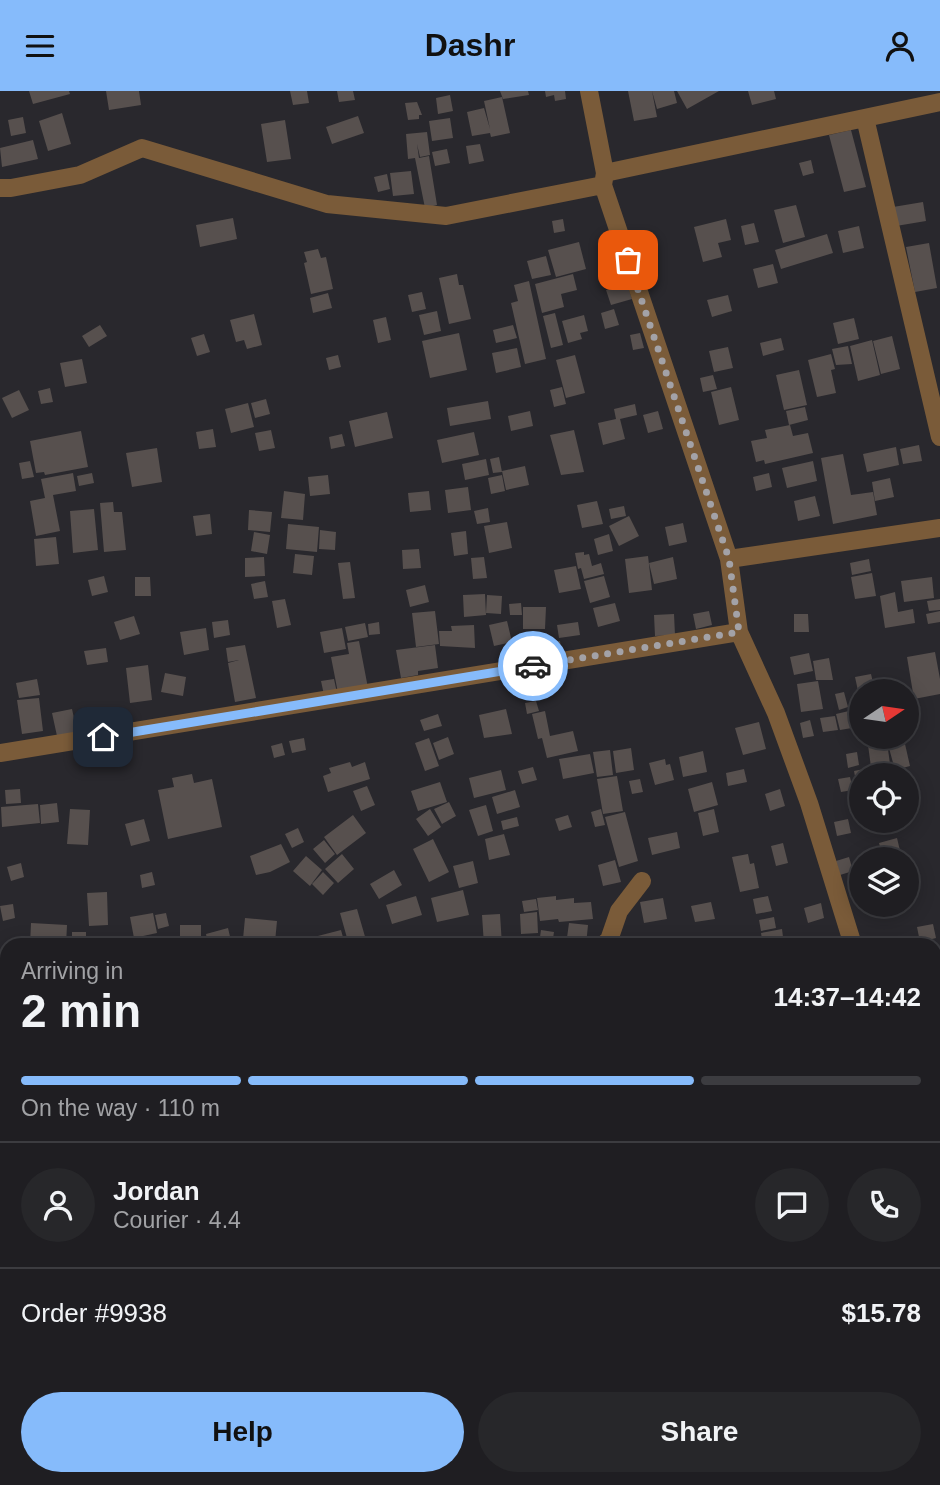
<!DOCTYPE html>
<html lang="en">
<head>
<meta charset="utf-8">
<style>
  :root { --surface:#1f1e22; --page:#27272a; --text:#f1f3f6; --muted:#a1a2a5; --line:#3c3c40; --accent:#86bbfb }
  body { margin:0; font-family:Arial,sans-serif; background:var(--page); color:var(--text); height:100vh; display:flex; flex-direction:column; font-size:26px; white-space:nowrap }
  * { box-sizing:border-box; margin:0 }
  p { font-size:23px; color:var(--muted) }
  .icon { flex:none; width:38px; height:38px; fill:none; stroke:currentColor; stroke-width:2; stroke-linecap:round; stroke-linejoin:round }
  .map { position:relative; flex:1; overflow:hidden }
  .details { position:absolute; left:0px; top:847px; width:942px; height:548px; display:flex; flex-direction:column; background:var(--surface); border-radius:21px 21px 0 0; box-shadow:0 4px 18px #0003,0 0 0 2px var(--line) }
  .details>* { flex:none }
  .needle { width:46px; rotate:77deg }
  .tools { position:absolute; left:849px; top:588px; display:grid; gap:14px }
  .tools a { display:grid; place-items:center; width:70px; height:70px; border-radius:50%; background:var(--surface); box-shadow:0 4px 18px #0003,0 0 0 2px var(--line); font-size:35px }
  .pin { position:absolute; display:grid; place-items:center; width:60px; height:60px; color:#fff; margin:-30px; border-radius:14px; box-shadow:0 4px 10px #0006 }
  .courier { position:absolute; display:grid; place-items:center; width:70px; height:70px; margin:-35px; border:5px solid #86bbfb; border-radius:50%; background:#fff; color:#222; box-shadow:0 2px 9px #0007 }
  .head em { font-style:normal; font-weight:700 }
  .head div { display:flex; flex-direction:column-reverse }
  .head { display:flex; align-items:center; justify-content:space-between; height:119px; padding:0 21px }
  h1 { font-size:46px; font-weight:700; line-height:52px }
  .bar { display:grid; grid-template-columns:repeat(4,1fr); gap:10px 7px; align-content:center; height:84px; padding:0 21px }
  .bar i { height:9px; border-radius:5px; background:var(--line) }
  .bar .selected { background:var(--accent) }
  .bar p { grid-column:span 4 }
  .line { display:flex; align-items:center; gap:18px; padding:0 21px; border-top:2px solid var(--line) }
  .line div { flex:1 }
  .round { display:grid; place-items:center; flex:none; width:74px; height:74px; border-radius:37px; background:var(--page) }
  .cta { display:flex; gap:14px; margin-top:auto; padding:14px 21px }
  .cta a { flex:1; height:80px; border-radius:42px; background:var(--accent); color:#111; font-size:28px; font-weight:700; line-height:80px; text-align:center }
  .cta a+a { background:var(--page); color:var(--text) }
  header { display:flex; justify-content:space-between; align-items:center; height:91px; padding:0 21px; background:var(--accent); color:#111; font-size:32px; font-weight:700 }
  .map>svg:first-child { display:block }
  .building { fill:#57504e }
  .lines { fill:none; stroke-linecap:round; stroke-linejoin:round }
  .minor { stroke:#7a5b39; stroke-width:18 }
  .done { stroke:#a3a2a7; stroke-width:7; stroke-dasharray:0 12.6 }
  .route { stroke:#86bbfb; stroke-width:9 }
</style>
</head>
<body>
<header><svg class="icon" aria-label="menu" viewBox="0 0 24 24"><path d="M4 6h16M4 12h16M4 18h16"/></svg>Dashr<svg class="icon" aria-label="person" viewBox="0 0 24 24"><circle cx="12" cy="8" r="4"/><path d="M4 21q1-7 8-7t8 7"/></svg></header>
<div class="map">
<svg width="940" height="1394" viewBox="0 0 940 1394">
  <rect width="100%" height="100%" fill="#29282d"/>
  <path class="building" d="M29 0H69L70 3 33 13Z
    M106 0H139L141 14 109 19Z
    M290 0H307L309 12 293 14Z
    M337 0H353L355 9 339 11Z
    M500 0H528L529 4 503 8Z
    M545 0H565L566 8 555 10 554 4 546 6Z
    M628 0H652L657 26 634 30Z
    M652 0H674L677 12 657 18Z
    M677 0H719L687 18Z
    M748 0H774L776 8 752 14Z
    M450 4 453 20 438 23 436 7Z
    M502 6 510 42 491 46 490 42 472 45 467 21 484 17 490 38 484 10Z
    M417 11 422 24H419V28L408 29 405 12Z
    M62 22 71 53 48 60 39 30Z
    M358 25 364 42 332 53 326 36Z
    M23 26 26 42 11 45 8 29Z
    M450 27 453 47 432 50 429 30Z
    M285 29 291 68 267 71 261 33Z
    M851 39 866 96 844 101 829 44Z
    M427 41 430 64 420 66 417 53 419 67 429 65 437 114 425 117 415 67 408 68 406 43Z
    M33 49 38 68 2 76 0 57Z
    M480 53 484 70 469 73 466 55Z
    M447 58 450 72 435 75 432 61Z
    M811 69 814 82 803 85 799 72Z
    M411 80 414 103 393 105 390 82Z
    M387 83 390 98 378 101 374 86Z
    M923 111 926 130 896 135 893 116Z
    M796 114 805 146 783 152 774 119Z
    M233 127 237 148 200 156 196 134Z
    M563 128 565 140 554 142 552 130Z
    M726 128 731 149 718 152 722 166 703 171 694 136Z
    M754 132 759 151 745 154 741 135Z
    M859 135 864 157 843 162 838 140Z
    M827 143 833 162 781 178 775 159Z
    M579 151 586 178 556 186 548 159Z
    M929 152 937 197 915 201 906 156Z
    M318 158 321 167 326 166 333 198 311 203 304 172 307 171 304 161Z
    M546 165 551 184 532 188 527 170Z
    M773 173 778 192 758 197 753 178Z
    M457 183 459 194H463L471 228 449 233 439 187Z
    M573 183 577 199 561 203 564 216 542 222 535 193Z
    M529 190 546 268 525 273 511 212 518 210 514 194Z
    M627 192 632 208 611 214 606 199Z
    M422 201 426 218 412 221 408 204Z
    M328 202 332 217 313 222 310 207Z
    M728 204 732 220 712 226 707 209Z
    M614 218 619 234 605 238 601 222Z
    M437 220 441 240 424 244 419 224Z
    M555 222 563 254 551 257 543 225Z
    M254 223 262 254 247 258 244 249 236 251 230 229Z
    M584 224 588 240 580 242 582 248 568 252 562 230Z
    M386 226 391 249 378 252 373 229Z
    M854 227 859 248 838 253 833 232Z
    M100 234 107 245 89 256 82 245Z
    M513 234 517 247 496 252 493 239Z
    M459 242 467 279 430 287 422 250Z
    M640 242 644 257 633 259 630 244Z
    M204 243 210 261 197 265 191 247Z
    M892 245 900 278 881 283 873 250Z
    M781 247 784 259 763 265 760 252Z
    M872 249 880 284 858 290 850 255Z
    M848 255 852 273 836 274 832 258Z
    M728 256 733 277 714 281 709 260Z
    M517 257 521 276 496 282 492 262Z
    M831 263 835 278 831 279 836 302 817 306 808 269Z
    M338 264 341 276 329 279 326 267Z
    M575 264 585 302 566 307 556 269Z
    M82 268 87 292 65 296 60 272Z
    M799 279 807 314 784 319 776 284Z
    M713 284 717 298 703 301 700 287Z
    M562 296 566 313 554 316 550 299Z
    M731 296 739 329 719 334 711 301Z
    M50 297 53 311 41 313 38 300Z
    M19 299 29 319 12 327 2 307Z
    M266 308 270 323 255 327 251 312Z
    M488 310 491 328 450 335 447 317Z
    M248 312 254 336 231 342 225 318Z
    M635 313 637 324 620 328 625 348 603 354 598 332 616 328 614 318Z
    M805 316 808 329 789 334 786 320Z
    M530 320 533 335 511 340 508 325Z
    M658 320 663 338 648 342 643 324Z
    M387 321 393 347 355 356 349 330Z
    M790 334 793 345 808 342 813 362 765 373 764 369 756 371 751 350 767 347 765 339Z
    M213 338 216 356 199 358 196 341Z
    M271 339 275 357 259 360 255 342Z
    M574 339 584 381 561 384 550 344Z
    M81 340 88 376 45 384 44 381 36 382 30 350Z
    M474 341 479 364 442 372 437 349Z
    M342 343 345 355 331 358 329 346Z
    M919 354 922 370 903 373 900 358Z
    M896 356 899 374 867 381 863 363Z
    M157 357 162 391 132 396 126 362Z
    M843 363 851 404 873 401 877 424 833 433 821 367Z
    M499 366 502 381 493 382 490 368Z
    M486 368 489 384 465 389 462 373Z
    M30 370 34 386 22 388 19 372Z
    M813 370 817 390 787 397 782 377Z
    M525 375 529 394 506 399 502 380Z
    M73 382 76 400 53 404 60 440 36 445 30 410 45 407 41 388Z
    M92 382 94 392 79 395 77 385Z
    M769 382 772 396 756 400 753 386Z
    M328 384 330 403 310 405 308 386Z
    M502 384 505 400 491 403 488 387Z
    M890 387 894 406 875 410 872 391Z
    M468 396 471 419 448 422 445 399Z
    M284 400 305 403 303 429 281 427Z
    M429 400 431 419 410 421 408 402Z
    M815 405 820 425 798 430 794 410Z
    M597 410 603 433 582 437 577 414Z
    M113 411 114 421H122L126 459 104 461 100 412Z
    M624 415 626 425 611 428 609 418Z
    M488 417 490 431 477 433 474 420Z
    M94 418 98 459 73 462 70 420Z
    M249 419 272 421 270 441 248 439Z
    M210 423 212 443 196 445 193 425Z
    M629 425 639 445 619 455 609 435Z
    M507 431 512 457 489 462 484 435Z
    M683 432 687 451 669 455 665 436Z
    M288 433 319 436 317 461 286 458Z
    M320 439 336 441 335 459 319 458Z
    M466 440 468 463 454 465 451 442Z
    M254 441 270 444 267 463 251 460Z
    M609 443 613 460 598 464 594 448Z
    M56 446 59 473 36 475 34 448Z
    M419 458 421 477 403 478 402 459Z
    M584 461V464L589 463 592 475 601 472 604 483 584 488 581 477 578 478 575 462Z
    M295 463 314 465 312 484 293 482Z
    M648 465 652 499 629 502 625 468Z
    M264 466 265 485 245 486V467Z
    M484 466 487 487 473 488 471 467Z
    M673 466 677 488 654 493 649 472Z
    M869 468 871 480 852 484 850 472Z
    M350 471 355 507 343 508 338 472Z
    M576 475 581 498 559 502 554 479Z
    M872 482 876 505 855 508 851 486Z
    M104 485 108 501 92 505 88 489Z
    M604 485 610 506 590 512 584 490Z
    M135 486H150L151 505H135Z
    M932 486 934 507 904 511 901 490Z
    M265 490 268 506 254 508 251 493Z
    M425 494 429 511 410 516 406 499Z
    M895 501 898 521 913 518 915 532 885 537 880 505Z
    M485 503 486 524 464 526 463 504Z
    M487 504 502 505 501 523 486 522Z
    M285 508 291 534 277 537 272 510Z
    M940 508V519L929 520 927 510Z
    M521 512 522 524H510L509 513Z
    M615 512 620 530 598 536 593 517Z
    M523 516H546L545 538H523Z
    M435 520 439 553 416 556 412 522Z
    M709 520 712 534 696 538 693 523Z
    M940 520V531L928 533 926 523Z
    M674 523 675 544 655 545 654 524Z
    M794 523H808L809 541H794Z
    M134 525 140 543 120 549 114 531Z
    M228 529 230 544 214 547 212 531Z
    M507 530 512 551 494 555 489 534Z
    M379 531 380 543 369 544 368 533Z
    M578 531 580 544 559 547 557 534Z
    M365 532 368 546 348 550 345 536Z
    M474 534 475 557 440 555 439 540H452L451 535Z
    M206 537 209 559 184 564 180 541Z
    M342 537 346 558 324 562 320 541Z
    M359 550 368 597 338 602 331 566 349 563 347 552Z
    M560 550 562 563 545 566 543 553Z
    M245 554 256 607 235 611 228 572 239 569 228 571 226 557Z
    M435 554 438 577 418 580V584L401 587 396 559Z
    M106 557 108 571 87 574 84 560Z
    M935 561 940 588V603L914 608 907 566Z
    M809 562 813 580 794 584 790 566Z
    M829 567 833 589H816L813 570Z
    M148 574 152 609 130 612 126 577Z
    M165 582 186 586 183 605 161 601Z
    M871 583 875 600H861L860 609 855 586Z
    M37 588 40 604 19 607 16 592Z
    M334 588 337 602 324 604 321 590Z
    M818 590 823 618 801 621 797 593Z
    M844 601 848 616 839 619 835 603Z
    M39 607 43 640 22 643 17 609Z
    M536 610 539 620 527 623 525 612Z
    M72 618 77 641 57 645 52 622Z
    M506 618 512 643 484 647 479 624Z
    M545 620 550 645 573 640 578 660 547 667 542 647 538 648 532 623Z
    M849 620 852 637 840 639 836 623Z
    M438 623 442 635 424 640 420 629Z
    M835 625 838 639 823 641 820 627Z
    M810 629 814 645 803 647 800 632Z
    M759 631 766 658 743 664 735 637Z
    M448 646 454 663 439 669 433 652Z
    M304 647 306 659 292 662 289 650Z
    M429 647 439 675 425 680 415 652Z
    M887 651 890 673 871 676 868 654Z
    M282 652 285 664 274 667 271 655Z
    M905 653 910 675 895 679 889 657Z
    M631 657 634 679 616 682 613 660Z
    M610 659 613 684 597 686 593 661Z
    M703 660 707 681 683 686 679 666Z
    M857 661 859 674 848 677 846 663Z
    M590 663 594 682 563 688 559 668Z
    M665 668 666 674 670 673 674 689 655 694 649 672Z
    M350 671 352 676 365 671 370 688 328 701 323 685 331 682 329 677Z
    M533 676 537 689 522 693 518 680Z
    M869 677 870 680 886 677 888 684H861V696H857L854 680Z
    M744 678 747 691 728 695 726 682Z
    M501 679 506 699 474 707 469 687Z
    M192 683 194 692 212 688 222 736 168 748 158 699 174 696 172 687Z
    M617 685 623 720 603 723 597 688Z
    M850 686 853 699 841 701 838 688Z
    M640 688 643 701 632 703 629 690Z
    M440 691 447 711 418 720 411 700Z
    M712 691 718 714 694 721 688 698Z
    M367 695 375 714 361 720 353 700Z
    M20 698 21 712 6 713 5 699Z
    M780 698 785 715 770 720 765 703Z
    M515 699 520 716 497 723 492 706Z
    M449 711 456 725 442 733 434 718Z
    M57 712 59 731 41 733 40 714Z
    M38 713 40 732 2 736 1 716Z
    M486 714 493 740 478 745 469 719Z
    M70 718 90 719 88 754 67 753Z
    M430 718 441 736 428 745 416 728Z
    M601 718 605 734 595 736 591 721Z
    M714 718 719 741 703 745 698 722Z
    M625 721 638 770 619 776 605 726Z
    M353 724 366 742 337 764 324 746Z
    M568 724 572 736 559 740 555 728Z
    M517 726 519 735 503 739 501 730Z
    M144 728 150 750 131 755 125 733Z
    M848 728 851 742 837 745 834 731Z
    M298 737 304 751 292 757 285 743Z
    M677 741 680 757 652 764 648 747Z
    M504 743 510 764 489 769 485 748Z
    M897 747 902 768H883L879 752Z
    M433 748 449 781 429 791 413 758Z
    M324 749 335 763 325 772 313 758Z
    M783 752 788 772 776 775 771 755Z
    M281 753 290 771 270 781 256 784 250 765Z
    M342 763 354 778 338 792 325 778Z
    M748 763 750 773 754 772 759 797 740 801 732 766Z
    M306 765 322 779 310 795 293 780Z
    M849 766 853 780 840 784 836 770Z
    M615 769 621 791 603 795 598 774Z
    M473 770 478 792 459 797 453 775Z
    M21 772 24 786 11 790 7 776Z
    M394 779 402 794 379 808 370 793Z
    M152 781 155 794 142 797 140 784Z
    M323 781 334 792 323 804 312 793Z
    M463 799 469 824 437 831 431 807Z
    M107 801 108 834 89 835 87 802Z
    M416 805 422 824 392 833 386 814Z
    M556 805V809L574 807V812L591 811 593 828 559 831 558 828 540 830 537 807Z
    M768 805 772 820 756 823 753 808Z
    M663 807 667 828 644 832 640 811Z
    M536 808 538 819 524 821 522 810Z
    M711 811 715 828 695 831 691 815Z
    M821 812 824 827 808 832 804 817Z
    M13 813 15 827 3 830 0 815Z
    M357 818 366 849 349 854 340 822Z
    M537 821 538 842 521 843 520 823Z
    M153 822 157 842 134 847 130 826Z
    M166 822 169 835 158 838 155 824Z
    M500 823 502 854H484L482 824Z
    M774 826 776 837 761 840 759 829Z
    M245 827 277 830 275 851 243 848Z
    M31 832 67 834 66 854H30Z
    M569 832 588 834 586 854H566Z
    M933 833 936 847 920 851 917 836Z
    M180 834H201V854H180Z
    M228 837 232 854H208L206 843Z
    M782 838 784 854H763L761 842Z
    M341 839 344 850 316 854 314 846Z
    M541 839 554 841 552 854 539 853Z
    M72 841H86V852H72Z
    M7 1107V1129L0 1131V1110Z
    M5 1319 7 1329V1371L0 1373V1320Z
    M125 1388H149L151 1394H127Z
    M287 1388H307L308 1394H288Z
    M321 1388H344L345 1394H322Z
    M435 1388H460V1393H435Z
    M553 1388H579L580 1394H554Z"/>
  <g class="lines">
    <path class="minor" d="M589 0 605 82 603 94 729 468 739 541 776 622 809 712 853 854
      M865 27 940 346
      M605 82 940 11
      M0 97H11L80 84 142 57 327 113 446 125 603 94
      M729 468 940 437
      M0 662 739 541
      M603 854 609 849 619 820 642 790
      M934 1133 940 1155
      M221 1388 222 1394
      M515 1388V1394
      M900 1394 925 1388"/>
  </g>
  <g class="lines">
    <path class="done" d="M533 575 739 541 729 468 628 169"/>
    <path class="route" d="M103 646 533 575"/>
  </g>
</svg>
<div class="tools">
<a><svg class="needle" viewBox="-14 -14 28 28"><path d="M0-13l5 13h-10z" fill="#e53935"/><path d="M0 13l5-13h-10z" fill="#a1a2a5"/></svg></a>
<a><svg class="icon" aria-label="locate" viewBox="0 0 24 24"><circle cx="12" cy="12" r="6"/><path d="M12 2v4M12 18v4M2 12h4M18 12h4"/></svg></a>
<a><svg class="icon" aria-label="layers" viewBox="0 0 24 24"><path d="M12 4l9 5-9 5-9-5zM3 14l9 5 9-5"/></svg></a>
</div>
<div class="pin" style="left:628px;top:169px;background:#ea580c"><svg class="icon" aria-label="bag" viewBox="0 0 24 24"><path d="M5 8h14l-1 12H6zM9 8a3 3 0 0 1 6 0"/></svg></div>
<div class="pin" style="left:103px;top:646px;background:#1f2937"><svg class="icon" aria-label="home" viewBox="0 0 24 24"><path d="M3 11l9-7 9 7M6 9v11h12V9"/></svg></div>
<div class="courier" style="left:533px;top:575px"><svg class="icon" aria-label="car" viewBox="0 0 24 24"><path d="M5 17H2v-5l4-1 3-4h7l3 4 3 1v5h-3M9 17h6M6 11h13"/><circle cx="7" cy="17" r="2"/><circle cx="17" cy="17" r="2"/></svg></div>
<section class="details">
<div class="head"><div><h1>2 min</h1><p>Arriving in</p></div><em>14:37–14:42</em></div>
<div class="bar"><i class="selected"></i><i class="selected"></i><i class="selected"></i><i></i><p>On the way · 110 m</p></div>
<div class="line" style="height:126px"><a class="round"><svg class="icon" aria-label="person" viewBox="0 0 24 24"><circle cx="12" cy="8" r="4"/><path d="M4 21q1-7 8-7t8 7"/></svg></a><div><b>Jordan</b><p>Courier · 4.4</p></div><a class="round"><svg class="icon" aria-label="chat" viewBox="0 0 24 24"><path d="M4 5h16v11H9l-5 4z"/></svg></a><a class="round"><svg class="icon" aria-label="phone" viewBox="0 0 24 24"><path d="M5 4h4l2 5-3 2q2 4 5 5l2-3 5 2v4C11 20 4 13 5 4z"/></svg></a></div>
<div class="line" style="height:91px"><div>Order #9938</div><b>$15.78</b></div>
<div class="cta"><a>Help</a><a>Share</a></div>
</section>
</div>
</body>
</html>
